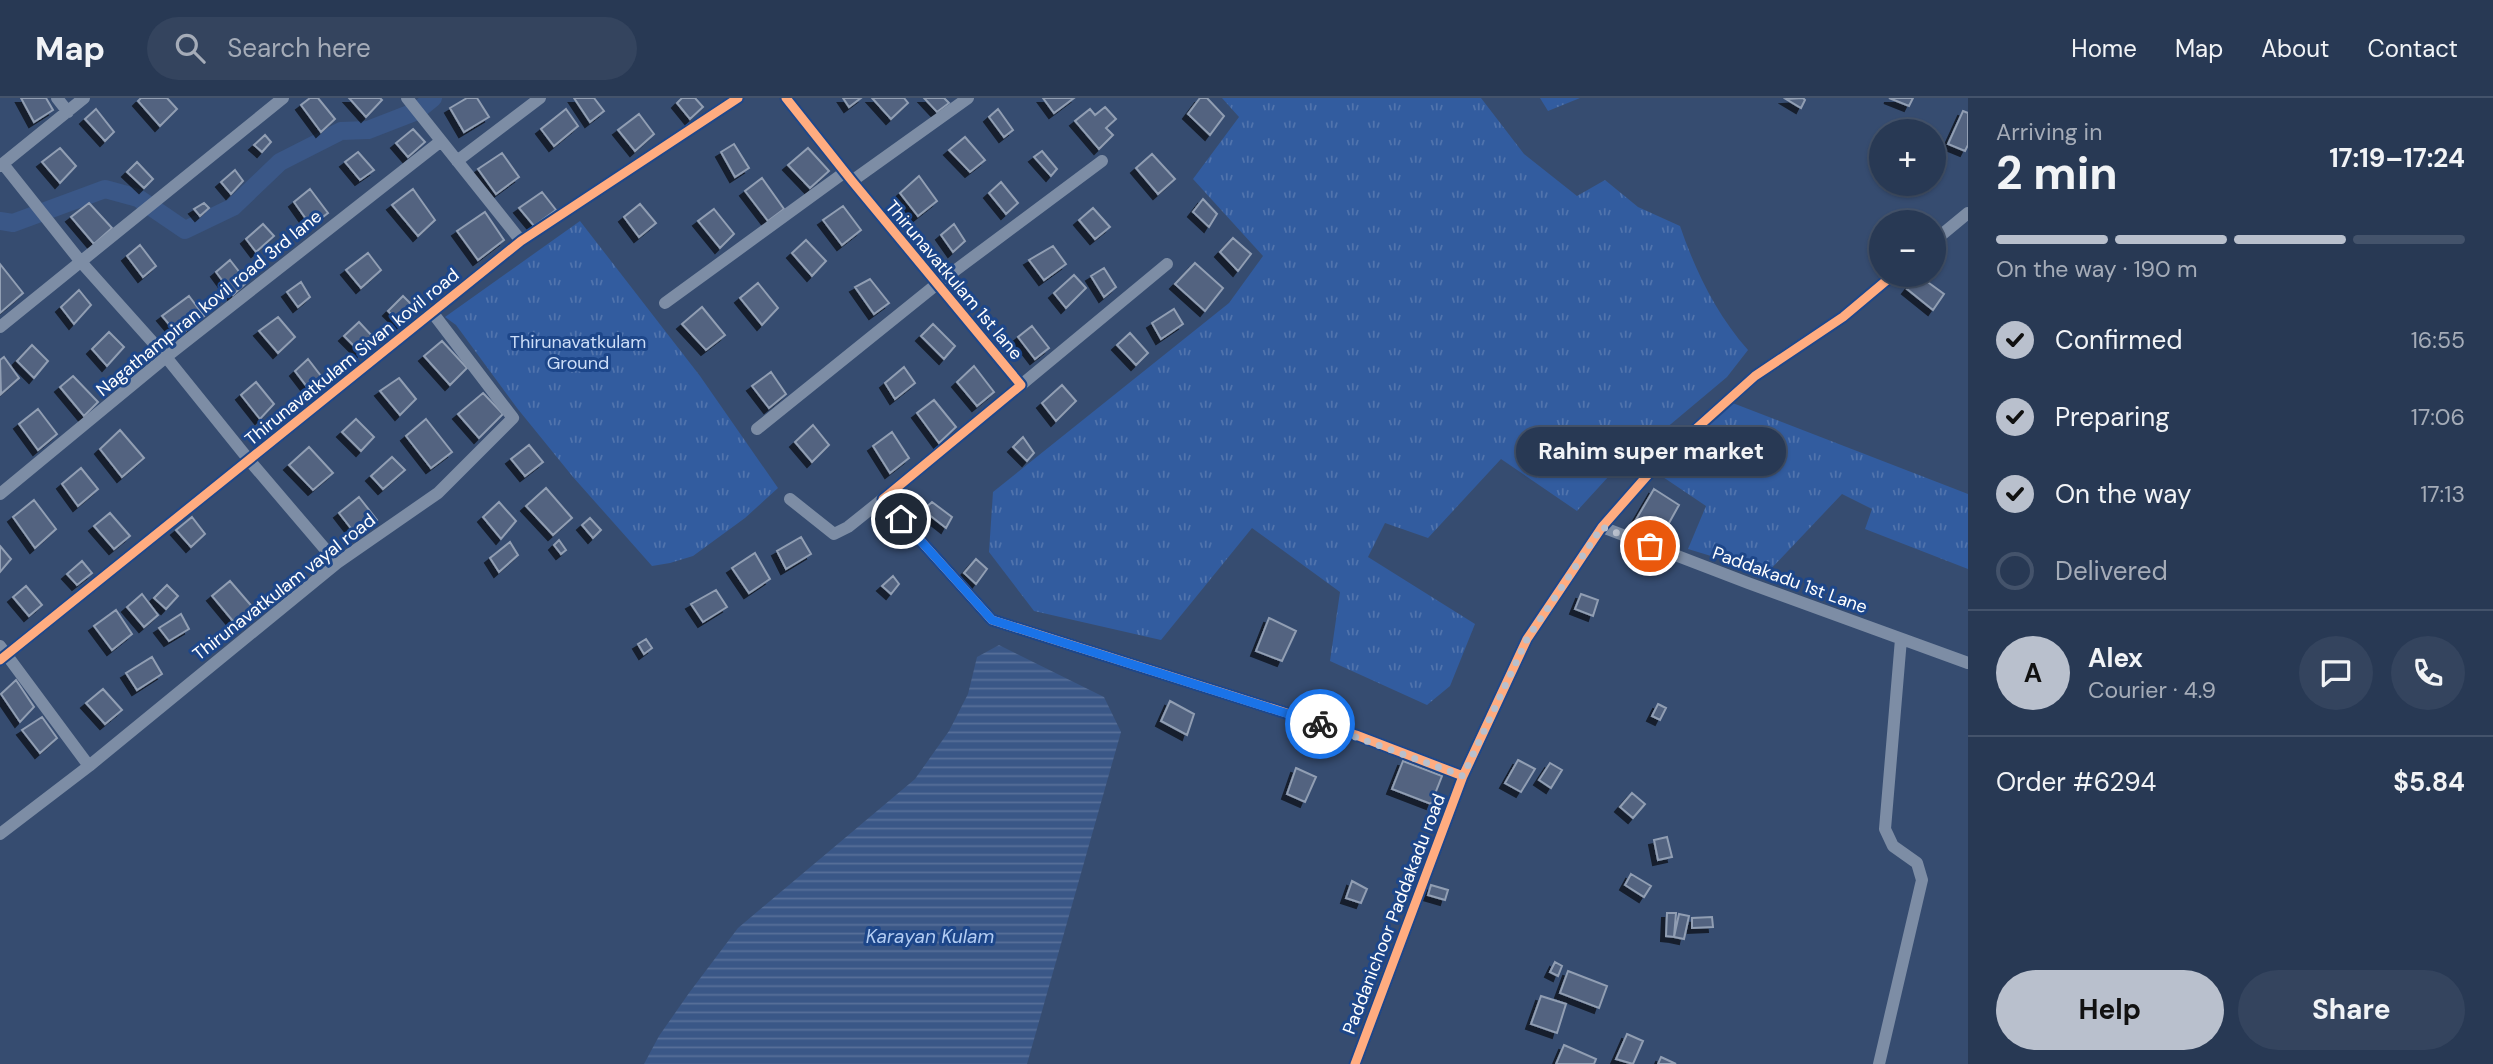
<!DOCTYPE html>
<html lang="en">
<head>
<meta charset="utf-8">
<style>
  :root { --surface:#283954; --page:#34445e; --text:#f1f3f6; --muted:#a5acb8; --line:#44536b; --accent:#b9c0cd }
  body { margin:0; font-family:"DM Sans",sans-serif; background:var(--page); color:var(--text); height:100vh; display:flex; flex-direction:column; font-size:26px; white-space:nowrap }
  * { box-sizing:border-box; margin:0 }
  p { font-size:23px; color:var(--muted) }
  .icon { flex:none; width:38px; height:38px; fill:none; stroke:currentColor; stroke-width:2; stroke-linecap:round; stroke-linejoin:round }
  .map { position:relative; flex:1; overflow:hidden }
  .side { display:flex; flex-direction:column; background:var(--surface); width:525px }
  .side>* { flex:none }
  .controls { position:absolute; left:1869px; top:21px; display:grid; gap:14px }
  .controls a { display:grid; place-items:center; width:77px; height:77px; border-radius:50%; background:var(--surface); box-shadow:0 2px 5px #0004,0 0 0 2px var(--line); font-size:35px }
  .pin { position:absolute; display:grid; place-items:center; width:60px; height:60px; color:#fff; margin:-30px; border:4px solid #fff; border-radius:50%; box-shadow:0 2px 7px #0007 }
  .courier { position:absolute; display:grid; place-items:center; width:70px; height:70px; margin:-35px; border:5px solid #1a73e8; border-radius:50%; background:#fff; color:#222; box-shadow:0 2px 9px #0007 }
  .bubble { position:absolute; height:49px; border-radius:24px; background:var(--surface); box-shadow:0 2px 5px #0004,0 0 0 2px var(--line); font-size:23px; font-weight:700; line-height:49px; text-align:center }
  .headline em { font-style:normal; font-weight:700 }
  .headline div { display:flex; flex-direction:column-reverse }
  .headline { display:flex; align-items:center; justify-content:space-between; height:119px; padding:0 28px }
  h1 { font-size:46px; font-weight:700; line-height:52px }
  .bar { display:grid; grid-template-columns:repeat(4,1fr); gap:10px 7px; align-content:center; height:84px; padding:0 28px }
  .bar i { height:9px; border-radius:5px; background:var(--line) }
  .bar .selected { background:var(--accent) }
  .bar p { grid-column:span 4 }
  .line { display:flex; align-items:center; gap:18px; padding:0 28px; border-top:2px solid var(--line) }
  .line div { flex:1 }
  .round { display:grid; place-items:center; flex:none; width:74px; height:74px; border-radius:37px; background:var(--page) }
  ol { padding:0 28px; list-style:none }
  li { display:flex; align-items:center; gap:21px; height:77px }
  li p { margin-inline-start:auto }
  li .icon { padding:7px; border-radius:50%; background:var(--accent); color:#111; stroke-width:4 }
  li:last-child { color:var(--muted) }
  li i { width:38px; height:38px; border:4px solid var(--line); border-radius:50% }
  .button { display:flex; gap:14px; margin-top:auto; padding:14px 28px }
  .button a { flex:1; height:80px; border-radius:42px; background:var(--accent); color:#111; font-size:28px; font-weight:700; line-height:80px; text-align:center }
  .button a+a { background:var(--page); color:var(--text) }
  header { display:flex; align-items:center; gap:42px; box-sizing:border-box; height:98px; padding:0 35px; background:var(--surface); border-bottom:2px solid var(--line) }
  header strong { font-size:33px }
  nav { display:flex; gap:38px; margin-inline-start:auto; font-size:24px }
  .search { width:490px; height:63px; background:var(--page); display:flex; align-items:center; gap:18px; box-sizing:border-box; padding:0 24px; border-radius:38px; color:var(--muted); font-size:26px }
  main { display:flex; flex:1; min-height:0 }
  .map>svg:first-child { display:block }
  .grass { fill:url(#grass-tufts) }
  .water { fill:url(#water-rules) }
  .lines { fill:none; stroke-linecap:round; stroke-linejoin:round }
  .canal { stroke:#3a5787; stroke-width:18 }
  .building { fill:#526480; stroke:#919eb3; stroke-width:2; filter:url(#shadow) }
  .street { stroke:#7d8da5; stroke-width:12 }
  .cycleway-casing { stroke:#1d4689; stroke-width:13 }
  .cycleway { stroke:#ffac80; stroke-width:9 }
  .done { stroke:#b9c0cd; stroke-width:7; stroke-dasharray:0 12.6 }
  .route { stroke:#1a73e8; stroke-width:9 }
  .labels { text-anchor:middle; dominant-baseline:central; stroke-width:6; stroke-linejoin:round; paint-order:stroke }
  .street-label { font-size:18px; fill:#fff; stroke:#1d4689 }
  .park-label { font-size:18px; fill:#cddef8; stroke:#1d4689 }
  .water-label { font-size:19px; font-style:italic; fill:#b3cdf3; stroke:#1d4689 }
</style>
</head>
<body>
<header>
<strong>Map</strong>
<div class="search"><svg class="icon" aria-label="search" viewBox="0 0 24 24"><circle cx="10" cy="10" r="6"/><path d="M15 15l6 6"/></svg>Search here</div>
<nav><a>Home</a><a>Map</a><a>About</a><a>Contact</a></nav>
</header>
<main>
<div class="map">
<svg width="1968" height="966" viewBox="0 0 1968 966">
  <defs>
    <pattern id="grass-tufts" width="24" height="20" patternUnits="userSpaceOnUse" patternTransform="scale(1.75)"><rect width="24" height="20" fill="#325c9f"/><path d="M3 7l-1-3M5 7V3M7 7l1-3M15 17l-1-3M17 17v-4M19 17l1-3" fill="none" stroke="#5174ad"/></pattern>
    <pattern id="water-rules" width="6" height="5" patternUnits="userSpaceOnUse" patternTransform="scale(1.75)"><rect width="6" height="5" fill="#3a5787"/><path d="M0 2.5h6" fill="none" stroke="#587099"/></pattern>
    <filter id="shadow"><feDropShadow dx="-5" dy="5" stdDeviation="0" flood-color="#0009"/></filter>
  </defs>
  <rect width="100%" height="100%" fill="#364c70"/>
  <path class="grass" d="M1222 0H1481L1524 56 1577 98 1605 82 1638 109 1680 128C1695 172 1716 216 1748 252L1727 279 1609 378 1577 413 1501 361 1428 440 1385 425 1368 459 1475 526 1450 588 1427 607 1330 563 1340 494 1252 430 1161 542 1034 513 989 454 993 394 1229 205 1263 158 1193 81 1239 19Z
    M1540 0H1580L1548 13Z
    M580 123 700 278 778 390 745 420 693 458 670 465 652 468 573 379 517 310 456 227 445 219Z
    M1730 304 1968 396V471L1865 431 1872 411 1842 396 1767 475 1688 451 1706 408 1657 375Z"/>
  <path class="water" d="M999 547 1104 599 1121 634 1027 966H644L659 938 689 895 738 830 915 681 949 633 968 596 977 559Z"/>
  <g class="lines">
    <path class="canal" d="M0 123 13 125 105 91 138 100 185 132 233 109 280 64 341 33 368 32 417 13 433 0"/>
  </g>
  <path class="building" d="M21 0H46L53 12 34 24Z
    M141 0H167L177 11 160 28 138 3Z
    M310 0H318L335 21 321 34 301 7Z
    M349 0H380L382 2 366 19Z
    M467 0H477L489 19 464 34 450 10Z
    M574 0H594L604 13 590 24Z
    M682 0H695L703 9 690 21 677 5Z
    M843 0H861L849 9Z
    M872 0H904L908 5 891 21Z
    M924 0H944L949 5 937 14Z
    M1043 0H1074L1054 15Z
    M1200 0H1207L1224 18 1210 37 1188 16Z
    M1803 0 1805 2 1801 10 1786 1Z
    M1889 0H1913L1909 8Z
    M1105 9 1116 21 1106 30 1113 37 1099 51 1075 23 1090 11 1095 17Z
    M96 11 114 34 105 43 85 21Z
    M566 11 578 28 554 48 541 31Z
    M998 11 1013 32 1004 39 989 19Z
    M1963 13 1968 15V47L1965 53 1948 46Z
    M639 16 654 36 635 53 618 32Z
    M413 31 425 44 408 59 396 45Z
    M265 37 271 44 262 54 254 47Z
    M965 39 985 62 970 74 949 52Z
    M734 46 749 70 735 79 721 54Z
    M60 50 76 68 60 85 42 64Z
    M808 50 829 73 810 90 788 67Z
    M1042 53 1057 71 1051 78 1034 59Z
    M358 54 374 72 360 82 345 64Z
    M502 55 519 79 496 96 478 71Z
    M1152 56 1175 81 1158 96 1136 70Z
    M137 64 153 81 144 90 127 74Z
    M235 72 243 83 231 96 221 84Z
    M919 78 937 103 918 118 900 95Z
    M762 80 784 111 768 123 745 93Z
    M1001 84 1018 105 1006 116 989 95Z
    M310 91 328 115 311 128 294 104Z
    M413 91 435 122 418 138 392 107Z
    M542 94 556 112 534 128 519 110Z
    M1203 101 1217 116 1209 129 1193 114Z
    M89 105 112 130 94 146 71 119Z
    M204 105 209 110 200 118 194 111Z
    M640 106 656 125 639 139 624 119Z
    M843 108 861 132 842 147 823 122Z
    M1093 110 1110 129 1095 141 1079 122Z
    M714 111 734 136 720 150 698 123Z
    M485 114 504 142 478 162 457 133Z
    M263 126 274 138 256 154 246 141Z
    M954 126 965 143 953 154 941 137Z
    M1233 140 1251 156 1238 173 1220 154Z
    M806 142 826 163 812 178 792 155Z
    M140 147 156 168 143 179 127 158Z
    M1053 148 1066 166 1044 182 1029 162Z
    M368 155 381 172 361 190 346 172Z
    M230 162 247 184 233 197 216 174Z
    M1195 165 1223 190 1205 213 1175 186Z
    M0 166 23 195 0 215Z
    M1104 170 1116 189 1104 199 1091 178Z
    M1074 177 1086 190 1066 210 1054 195Z
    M1918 177 1944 196 1933 212 1907 191Z
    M870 181 889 205 874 216 855 189Z
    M301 184 310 199 298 209 287 194Z
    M758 185 778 210 762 227 740 200Z
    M79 192 91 207 74 226 61 209Z
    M189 198 204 218 179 238 162 218Z
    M403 198 415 210 401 226 388 213Z
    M702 209 725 237 706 252 682 226Z
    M1174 211 1183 226 1161 241 1152 225Z
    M278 219 295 239 278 255 259 233Z
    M359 224 374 240 361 255 344 238Z
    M933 226 955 248 944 261 921 238Z
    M1032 228 1049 250 1035 261 1018 239Z
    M109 234 124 249 107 268 92 251Z
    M1130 235 1148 255 1136 267 1117 247Z
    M442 243 467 270 450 287 424 258Z
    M32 247 48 263 34 280 17 263Z
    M4 259 19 280 1 296 0 262Z
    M308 261 324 282 311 294 295 273Z
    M974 268 994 294 977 308 957 284Z
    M904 269 915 285 895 301 885 285Z
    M771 274 786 296 769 310 752 288Z
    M73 278 98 304 84 318 60 289Z
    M399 280 416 301 400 317 380 293Z
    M256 284 274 306 260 321 241 297Z
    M1062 287 1076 303 1056 323 1042 305Z
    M483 295 503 316 479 340 458 316Z
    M934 302 956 329 939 345 917 315Z
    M38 311 57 336 38 352 19 326Z
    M356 321 374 339 361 353 342 334Z
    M426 321 452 354 431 370 406 338Z
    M813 327 829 347 812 364 795 344Z
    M120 332 144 360 122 379 100 351Z
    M892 334 909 360 890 375 873 348Z
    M1023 339 1034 355 1027 363 1013 349Z
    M529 347 543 364 525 378 511 361Z
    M309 349 333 375 313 392 289 367Z
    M392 359 405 372 383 391 371 378Z
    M81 370 98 391 78 408 62 386Z
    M546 390 572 420 553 437 526 408Z
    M1654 391 1679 407 1659 443 1631 430Z
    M359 399 377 422 357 438 339 415Z
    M34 402 56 431 35 450 13 419Z
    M499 404 516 423 501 441 483 419Z
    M932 404 952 419 946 430 923 412Z
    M110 415 130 438 114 451 94 428Z
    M192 419 205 436 191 449 176 432Z
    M590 420 601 432 593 440 582 427Z
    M801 439 811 456 786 471 777 453Z
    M559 442 566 452 561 456 554 447Z
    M510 444 518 457 499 474 490 460Z
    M0 448 11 461 0 474Z
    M755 455 770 481 749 495 732 470Z
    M976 461 987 471 976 486 964 475Z
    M82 463 92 475 77 487 67 476Z
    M893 478 899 486 891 496 882 488Z
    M230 483 255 512 237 528 212 498Z
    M167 487 178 498 166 511 154 500Z
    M26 488 42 507 29 518 13 499Z
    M716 492 727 509 703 524 691 506Z
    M142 496 158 517 144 529 127 509Z
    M1581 496 1598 502 1593 518 1575 511Z
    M116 512 132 536 112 552 94 528Z
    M181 516 189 531 169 543 159 530Z
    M1269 520 1296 533 1282 563 1256 553Z
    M646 541 652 550 644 556 638 546Z
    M152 559 162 576 137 592 126 575Z
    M16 582 34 609 20 624 1 596Z
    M103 591 122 612 105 626 86 605Z
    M1170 603 1194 616 1187 637 1161 623Z
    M1658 606 1666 610 1660 622 1652 618Z
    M42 619 57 640 40 655 22 632Z
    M1518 662 1535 671 1521 694 1505 685Z
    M1403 663 1442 678 1431 706 1392 691Z
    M1550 665 1562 672 1551 690 1539 682Z
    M1296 670 1316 679 1305 704 1287 696Z
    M1632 695 1645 706 1633 720 1620 709Z
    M1667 739 1672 759 1658 762 1654 742Z
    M1631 776 1651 788 1644 799 1625 787Z
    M1352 783 1367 791 1361 805 1346 800Z
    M1431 787 1448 792 1445 802 1428 797Z
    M1667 815H1676L1674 839 1666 838Z
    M1679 816 1689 818 1684 841 1674 839Z
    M1712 819 1713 829 1692 830V820Z
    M1555 864 1562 868 1558 878 1550 874Z
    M1568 873 1607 888 1599 910 1560 895Z
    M1541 898 1566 906 1557 935 1531 926Z
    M1627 936 1643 943 1633 966 1616 961Z
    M1564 947 1596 961 1594 966H1556Z
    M1661 959 1676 966H1658Z"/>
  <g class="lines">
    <path class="street" d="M57 0 68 14
      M407 0 521 143
      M786 0 852 83 1021 287 883 401 992 522 1356 637 1463 678
      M457 63 540 0
      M3 66 81 164 166 259 249 362 337 465
      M0 68 84 0
      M852 83 968 0
      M1934 143 1968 115
      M665 205 845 74
      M0 229 283 0
      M1021 287 1167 166
      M757 331 937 186 1102 63
      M0 396 166 259 441 43
      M790 401 834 436 848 429 883 401
      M1602 429 1748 485 1968 565
      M0 548 89 668
      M0 562 521 143 738 0
      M0 736 89 668 337 465 438 395 513 320 432 214
      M1355 966 1463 678 1527 541 1602 429 1660 363 1755 278 1843 219 1893 177
      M1879 966 1922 782 1917 765 1893 748 1885 731 1901 541"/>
    <g class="cycleway-casing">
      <path id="cycleway" d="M786 0 852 83 1021 287 883 401 992 522 1356 637 1463 678
        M0 562 521 143 738 0
        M1355 966 1463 678 1527 541 1602 429 1660 363 1755 278 1843 219 1893 177"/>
    </g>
    <use href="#cycleway" class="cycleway"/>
  </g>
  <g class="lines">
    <path class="done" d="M1320 626 1463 678 1527 541 1602 429 1650 448"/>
    <path class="route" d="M901 421 992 522 1320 626"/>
  </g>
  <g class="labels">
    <g class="street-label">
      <text transform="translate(954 182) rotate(50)">Thirunavatkulam 1st lane</text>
      <text transform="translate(209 205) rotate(-39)">Nagathampiran kovil road 3rd lane</text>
      <text transform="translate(352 259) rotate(-39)">Thirunavatkulam Sivan kovil road</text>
      <text transform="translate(1790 482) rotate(20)">Paddakadu 1st Lane</text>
      <text transform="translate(284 489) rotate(-38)">Thirunavatkulam vayal road</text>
      <text transform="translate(1394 816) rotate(-69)">Paddanichoor Paddakadu road</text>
    </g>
    <g class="park-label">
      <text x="578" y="244">Thirunavatkulam<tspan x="578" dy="21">Ground</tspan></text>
    </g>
    <g class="water-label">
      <text x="930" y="838">Karayan Kulam</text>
    </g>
  </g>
</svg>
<div class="controls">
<a>+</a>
<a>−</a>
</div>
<div class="pin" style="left:1650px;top:448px;background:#ea580c"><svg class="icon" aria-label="bag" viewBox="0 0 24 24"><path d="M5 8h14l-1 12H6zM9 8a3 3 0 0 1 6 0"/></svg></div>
<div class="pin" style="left:901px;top:421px;background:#1f2937"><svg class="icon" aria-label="home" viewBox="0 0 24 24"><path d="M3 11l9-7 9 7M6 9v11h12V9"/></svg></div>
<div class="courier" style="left:1320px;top:626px"><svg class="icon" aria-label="bike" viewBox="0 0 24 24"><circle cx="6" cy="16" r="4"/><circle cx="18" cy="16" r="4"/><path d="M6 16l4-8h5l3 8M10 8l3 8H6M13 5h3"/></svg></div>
<div class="bubble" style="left:1516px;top:329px;width:270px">Rahim super market</div>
</div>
<section class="side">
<div class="headline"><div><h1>2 min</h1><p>Arriving in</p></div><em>17:19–17:24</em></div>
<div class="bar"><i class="selected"></i><i class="selected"></i><i class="selected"></i><i></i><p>On the way · 190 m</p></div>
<ol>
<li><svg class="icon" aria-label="check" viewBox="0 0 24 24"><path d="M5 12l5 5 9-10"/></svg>Confirmed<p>16:55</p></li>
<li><svg class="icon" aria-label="check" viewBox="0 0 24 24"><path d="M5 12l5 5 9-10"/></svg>Preparing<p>17:06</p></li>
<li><svg class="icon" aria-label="check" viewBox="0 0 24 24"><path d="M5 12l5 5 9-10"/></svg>On the way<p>17:13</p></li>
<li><i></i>Delivered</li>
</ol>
<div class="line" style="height:126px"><b class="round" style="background:var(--accent);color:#111">A</b><div><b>Alex</b><p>Courier · 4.9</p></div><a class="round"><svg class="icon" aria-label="chat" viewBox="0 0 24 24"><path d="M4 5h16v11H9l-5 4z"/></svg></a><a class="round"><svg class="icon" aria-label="phone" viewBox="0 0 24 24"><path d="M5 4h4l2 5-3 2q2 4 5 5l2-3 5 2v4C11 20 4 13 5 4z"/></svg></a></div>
<div class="line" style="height:91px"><div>Order #6294</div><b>$5.84</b></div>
<div class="button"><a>Help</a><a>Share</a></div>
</section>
</main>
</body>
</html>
